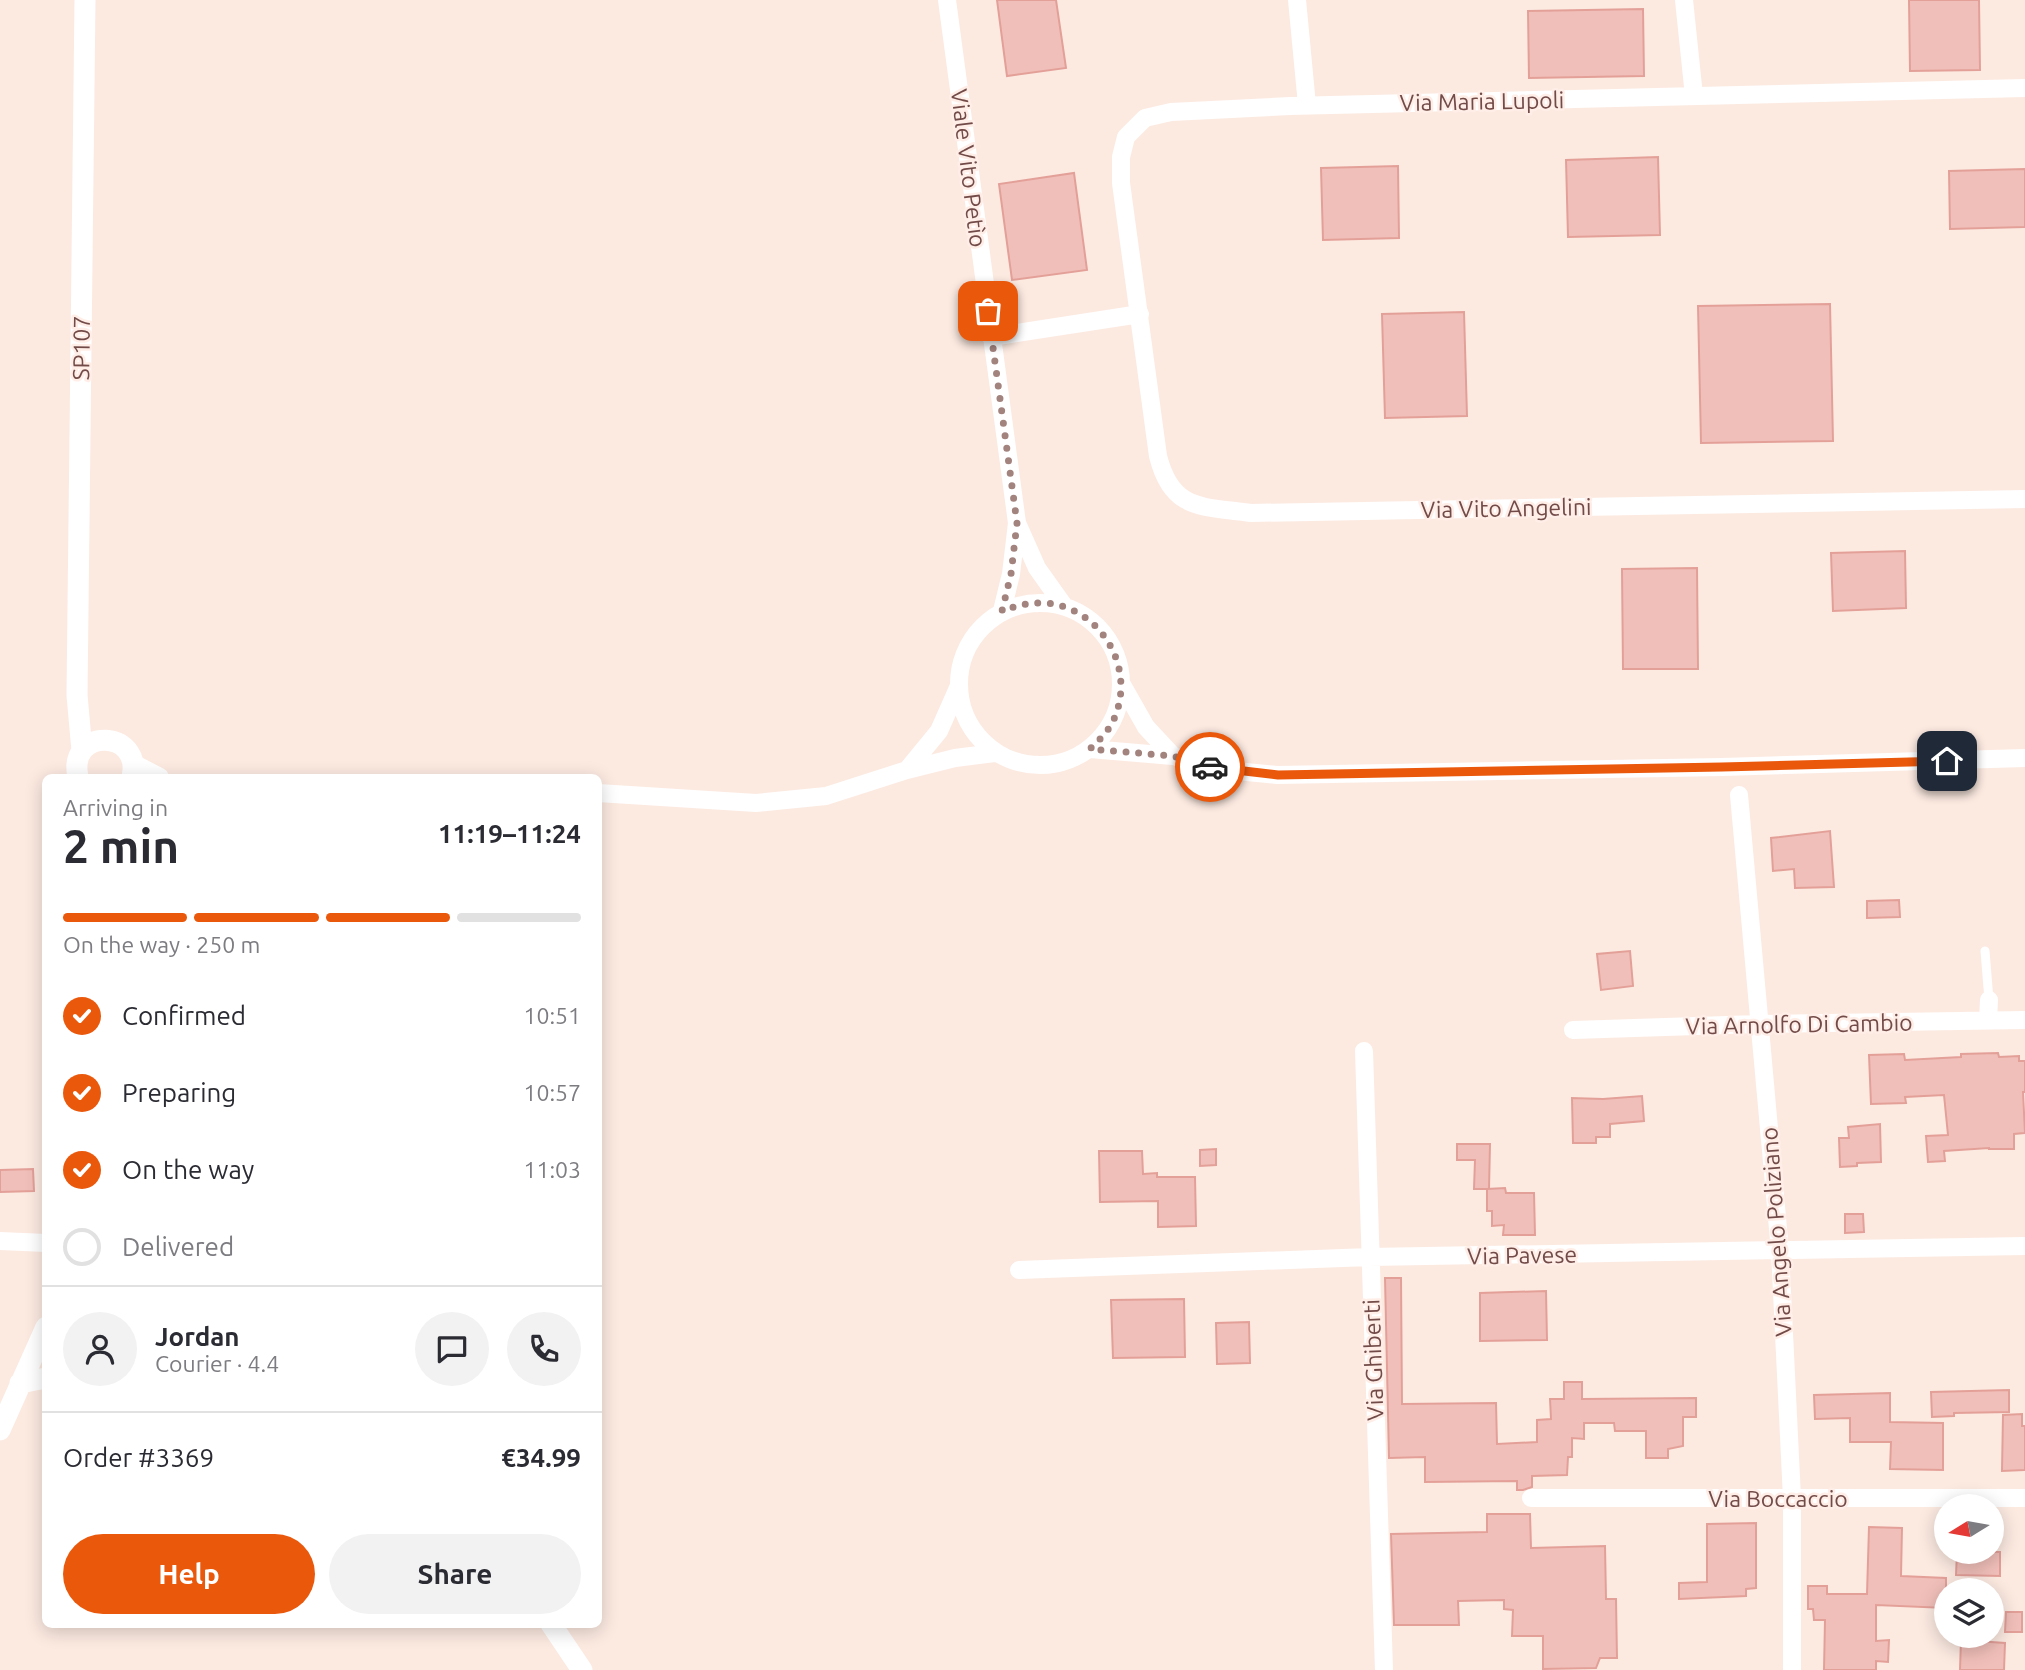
<!DOCTYPE html>
<html lang="en">
<head>
<meta charset="utf-8">
<style>
  :root { --surface:#fff; --page:#f2f2f3; --text:#2b2b33; --muted:#7c7c81; --line:#e1e1e2; --accent:#ea580c }
  body { margin:0; font-family:Ubuntu,sans-serif; background:var(--page); color:var(--text); height:100vh; display:flex; flex-direction:column; font-size:26px; white-space:nowrap }
  * { box-sizing:border-box; margin:0 }
  p { font-size:23px; color:var(--muted) }
  .icon { flex:none; width:38px; height:38px; fill:none; stroke:currentColor; stroke-width:2; stroke-linecap:round; stroke-linejoin:round }
  .map { position:relative; flex:1; overflow:hidden }
  .side { position:absolute; left:42px; top:774px; width:560px; height:854px; display:flex; flex-direction:column; background:var(--surface); border-radius:10px; box-shadow:0 4px 18px #0003 }
  .side>* { flex:none }
  .needle { width:46px; rotate:259deg }
  .buttons { position:absolute; left:1934px; top:1494px; display:grid; gap:14px }
  .buttons a { display:grid; place-items:center; width:70px; height:70px; border-radius:50%; background:var(--surface); box-shadow:0 4px 18px #0003; font-size:35px }
  .pin { position:absolute; display:grid; place-items:center; width:60px; height:60px; color:#fff; margin:-30px; border-radius:14px; box-shadow:0 4px 10px #0006 }
  .courier { position:absolute; display:grid; place-items:center; width:70px; height:70px; margin:-35px; border:5px solid #ea580c; border-radius:50%; background:#fff; color:#222; box-shadow:0 2px 9px #0007 }
  .overview em { font-style:normal; font-weight:600 }
  .overview div { display:flex; flex-direction:column-reverse }
  .overview { display:flex; align-items:center; justify-content:space-between; height:119px; padding:0 21px }
  h1 { font-size:46px; font-weight:600; line-height:52px }
  .bar { display:grid; grid-template-columns:repeat(4,1fr); gap:10px 7px; align-content:center; height:84px; padding:0 21px }
  .bar i { height:9px; border-radius:5px; background:var(--line) }
  .bar .active { background:var(--accent) }
  .bar p { grid-column:span 4 }
  .line { display:flex; align-items:center; gap:18px; padding:0 21px; border-top:2px solid var(--line) }
  .line div { flex:1 }
  .round { display:grid; place-items:center; flex:none; width:74px; height:74px; border-radius:37px; background:var(--page) }
  ol { padding:0 21px; list-style:none }
  li { display:flex; align-items:center; gap:21px; height:77px }
  li p { margin-inline-start:auto }
  li .icon { padding:7px; border-radius:50%; background:var(--accent); color:#fff; stroke-width:4 }
  li:last-child { color:var(--muted) }
  li i { width:38px; height:38px; border:4px solid var(--line); border-radius:50% }
  .cta { display:flex; gap:14px; margin-top:auto; padding:14px 21px }
  .cta a { flex:1; height:80px; border-radius:42px; background:var(--accent); color:#fff; font-size:28px; font-weight:600; line-height:80px; text-align:center }
  .cta a+a { background:var(--page); color:var(--text) }
  .map>svg:first-child { display:block }
  .building { fill:#f1bfb9; stroke:#e3a099; stroke-width:2 }
  .lines { fill:none; stroke-linecap:round; stroke-linejoin:round }
  .service { stroke:#fff; stroke-width:9 }
  .minor { stroke:#fff; stroke-width:18 }
  .tertiary { stroke:#fff; stroke-width:21 }
  .done { stroke:#a2837e; stroke-width:7; stroke-dasharray:0 12.6 }
  .route { stroke:#ea580c; stroke-width:9 }
  .labels { text-anchor:middle; dominant-baseline:central; stroke-width:5; stroke-linejoin:round; paint-order:stroke }
  .street-label { font-size:23px; fill:#724b48; stroke:#ffeee7 }
</style>
</head>
<body>
<div class="map">
<svg width="2025" height="1670" viewBox="0 0 2025 1670">
  <rect width="100%" height="100%" fill="#fceae1"/>
  <path class="building" d="M997 0H1056L1066 68 1007 76Z
    M1909 0H1979L1980 70 1910 71Z
    M1643 9 1644 76 1529 78 1528 11Z
    M1658 157 1660 235 1568 237 1566 160Z
    M1398 166 1399 238 1323 240 1321 168Z
    M2025 169V227L1950 229 1949 171Z
    M1074 173 1087 270 1012 280 999 184Z
    M1830 304 1833 441 1701 443 1698 306Z
    M1464 312 1467 416 1385 418 1382 314Z
    M1905 551 1906 608 1833 611 1831 553Z
    M1697 568 1698 669H1623L1622 569Z
    M1830 831 1834 887 1795 888 1794 869 1773 871 1771 838Z
    M1899 900 1900 917 1867 918V901Z
    M1630 951 1633 986 1601 990 1597 954Z
    M1998 1053 1999 1057 2019 1056V1061H2025V1092H2023L2025 1133 2014 1134V1149H1989V1148L1944 1151 1945 1161 1928 1162 1926 1136 1948 1135 1944 1095 1905 1097 1906 1103 1871 1104 1869 1055 1904 1054 1905 1060 1961 1057V1054Z
    M1642 1096 1644 1121 1610 1124V1137H1596V1143H1573L1572 1098 1603 1099Z
    M1880 1124 1881 1162 1857 1163V1166L1840 1167 1839 1138H1849L1848 1127Z
    M1457 1144H1490L1489 1189H1474L1475 1160H1457Z
    M1216 1149V1165L1200 1166V1150Z
    M1099 1151H1142L1143 1174 1157 1173V1177H1195L1196 1226 1158 1227V1201L1100 1202Z
    M33 1169 34 1191 0 1192V1170Z
    M1505 1188 1506 1193H1534L1535 1235H1503L1504 1225 1492 1226V1211H1487V1189Z
    M1845 1214H1863L1864 1232 1845 1233Z
    M1385 1278H1401L1402 1404 1496 1403 1497 1444 1537 1442V1420L1551 1419 1550 1399H1564V1382H1582V1399L1696 1398V1417H1683V1446L1668 1449V1458H1646V1431H1615L1614 1423H1584V1439L1572 1438V1457H1568L1567 1475 1532 1476V1487L1523 1490H1517V1481L1425 1482V1457L1389 1458Z
    M1546 1291 1547 1340 1480 1341V1293Z
    M1184 1299 1185 1357 1113 1358 1111 1300Z
    M1249 1322 1250 1363 1217 1364 1216 1323Z
    M2009 1390V1412L1954 1413V1416L1932 1417 1931 1392Z
    M1890 1393V1422L1943 1423V1470L1890 1469 1891 1442H1850V1418L1815 1419 1814 1395Z
    M2022 1414V1426H2025V1470L2002 1471 2003 1415Z
    M1487 1514H1530L1531 1548 1605 1546 1606 1599H1616L1617 1658H1600L1596 1668 1543 1669V1636H1512L1513 1610 1504 1609V1600L1458 1601 1459 1625H1394L1391 1534 1487 1532Z
    M1756 1523V1588L1746 1589V1596L1679 1599V1583L1707 1582V1524Z
    M1869 1527 1902 1528 1901 1576 1946 1578V1608L1876 1605V1641L1889 1640 1888 1662 1876 1661V1670H1824L1825 1620H1814L1813 1609H1808V1586H1827V1594H1867Z
    M1957 1552H2000V1576L1956 1575Z
    M2006 1612H2022V1632H2005Z
    M1961 1640 2005 1643 2004 1670H1960Z"/>
  <g class="lines">
    <path class="service" d="M1985 951 1989 1000"/>
    <path class="minor" d="M947 0 1017 523 1011 574 1002 611
      M1297 0 1307 105
      M1684 0 1694 96
      M2025 88 1290 106 1171 112 1145 118 1126 137 1121 157V183L1158 456C1172 512 1203 506 1251 513L2025 499
      M991 337 1140 314
      M1017 523 1037 568 1064 606
      M959 684a81 81 0 1 1 162 0a81 81 0 1 1-162 0Z
      M1121 683 1146 727 1173 756
      M1090 749 1173 756 1216 769 1277 775 1722 767 2025 758
      M133 763 160 777
      M907 770 939 731 958 688
      M598 793 756 803 826 796 907 770 955 758 995 753
      M1739 795 1780 1251 1792 1498V1670
      M1988 1020 1989 1000
      M1573 1030 1758 1024 2025 1020
      M1364 1051 1384 1670
      M0 1241 46 1243
      M1019 1270 1369 1257 2025 1246
      M1531 1498H2025"/>
    <path class="tertiary" d="M82 751 77 695 85 0
      M78 777C67 727 143 729 132 777
      M20 1383 46 1378
      M0 1430 46 1327
      M551 1624 582 1670"/>
  </g>
  <g class="lines">
    <path class="done" d="M988 311 1017 523 1011 574 1002 611C1016 606 1030 602 1045 603 1100 607 1137 667 1114 719 1109 731 1099 740 1090 749L1173 756 1210 767"/>
    <path class="route" d="M1210 767 1278 775 1722 767 1947 761"/>
  </g>
  <g class="labels">
    <g class="street-label">
      <text transform="translate(1482 101) rotate(-1)">Via Maria Lupoli</text>
      <text transform="translate(969 168) rotate(83)">Viale Vito Petìo</text>
      <text transform="translate(81 348) rotate(-89)">SP107</text>
      <text transform="translate(1506 508) rotate(-1)">Via Vito Angelini</text>
      <text transform="translate(1799 1024) rotate(-1)">Via Arnolfo Di Cambio</text>
      <text transform="translate(1776 1232) rotate(-94)">Via Angelo Poliziano</text>
      <text transform="translate(1522 1255) rotate(-1)">Via Pavese</text>
      <text transform="translate(1373 1360) rotate(-92)">Via Ghiberti</text>
      <text x="1778" y="1498">Via Boccaccio</text>
    </g>
  </g>
</svg>
<div class="buttons">
<a><svg class="needle" viewBox="-14 -14 28 28"><path d="M0-13l5 13h-10z" fill="#e53935"/><path d="M0 13l5-13h-10z" fill="#7c7c81"/></svg></a>
<a><svg class="icon" aria-label="layers" viewBox="0 0 24 24"><path d="M12 4l9 5-9 5-9-5zM3 14l9 5 9-5"/></svg></a>
</div>
<div class="pin" style="left:988px;top:311px;background:#ea580c"><svg class="icon" aria-label="bag" viewBox="0 0 24 24"><path d="M5 8h14l-1 12H6zM9 8a3 3 0 0 1 6 0"/></svg></div>
<div class="pin" style="left:1947px;top:761px;background:#1f2937"><svg class="icon" aria-label="home" viewBox="0 0 24 24"><path d="M3 11l9-7 9 7M6 9v11h12V9"/></svg></div>
<div class="courier" style="left:1210px;top:767px"><svg class="icon" aria-label="car" viewBox="0 0 24 24"><path d="M5 17H2v-5l4-1 3-4h7l3 4 3 1v5h-3M9 17h6M6 11h13"/><circle cx="7" cy="17" r="2"/><circle cx="17" cy="17" r="2"/></svg></div>
<section class="side">
<div class="overview"><div><h1>2 min</h1><p>Arriving in</p></div><em>11:19–11:24</em></div>
<div class="bar"><i class="active"></i><i class="active"></i><i class="active"></i><i></i><p>On the way · 250 m</p></div>
<ol>
<li><svg class="icon" aria-label="check" viewBox="0 0 24 24"><path d="M5 12l5 5 9-10"/></svg>Confirmed<p>10:51</p></li>
<li><svg class="icon" aria-label="check" viewBox="0 0 24 24"><path d="M5 12l5 5 9-10"/></svg>Preparing<p>10:57</p></li>
<li><svg class="icon" aria-label="check" viewBox="0 0 24 24"><path d="M5 12l5 5 9-10"/></svg>On the way<p>11:03</p></li>
<li><i></i>Delivered</li>
</ol>
<div class="line" style="height:126px"><a class="round"><svg class="icon" aria-label="person" viewBox="0 0 24 24"><circle cx="12" cy="8" r="4"/><path d="M4 21q1-7 8-7t8 7"/></svg></a><div><b>Jordan</b><p>Courier · 4.4</p></div><a class="round"><svg class="icon" aria-label="chat" viewBox="0 0 24 24"><path d="M4 5h16v11H9l-5 4z"/></svg></a><a class="round"><svg class="icon" aria-label="phone" viewBox="0 0 24 24"><path d="M5 4h4l2 5-3 2q2 4 5 5l2-3 5 2v4C11 20 4 13 5 4z"/></svg></a></div>
<div class="line" style="height:91px"><div>Order #3369</div><b>€34.99</b></div>
<div class="cta"><a>Help</a><a>Share</a></div>
</section>
</div>
</body>
</html>
